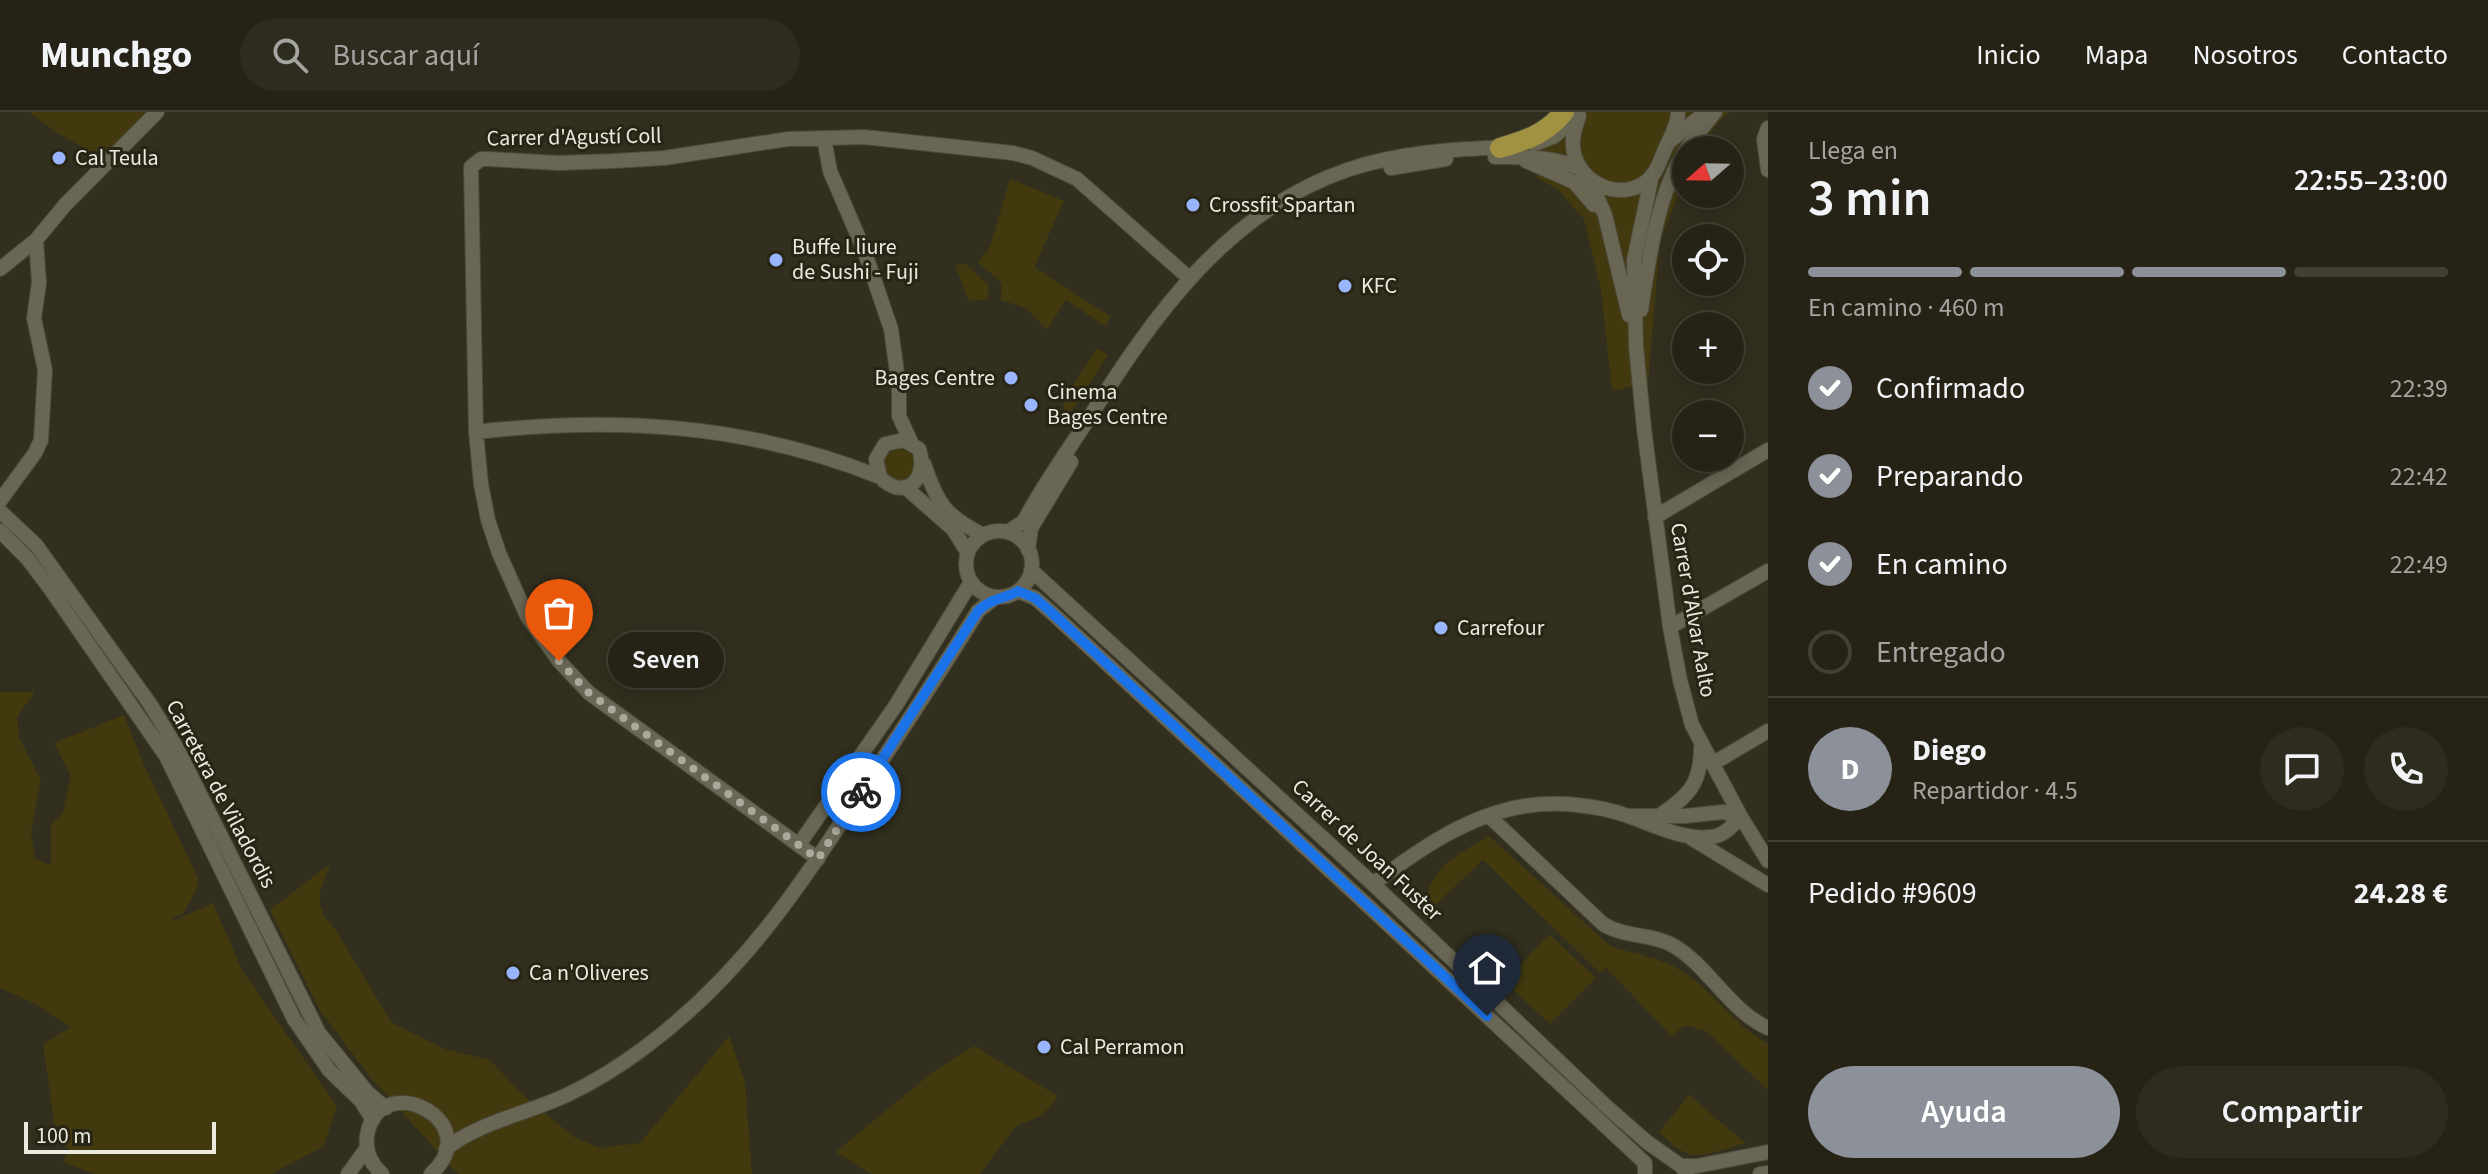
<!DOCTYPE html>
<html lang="es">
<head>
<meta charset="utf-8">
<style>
  :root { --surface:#262316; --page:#2e2b1f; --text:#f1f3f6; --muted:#a4a4a1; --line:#424035; --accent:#8c9099 }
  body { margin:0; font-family:"Source Sans 3",sans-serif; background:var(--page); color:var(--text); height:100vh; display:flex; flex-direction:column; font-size:30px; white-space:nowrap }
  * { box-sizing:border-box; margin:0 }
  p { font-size:26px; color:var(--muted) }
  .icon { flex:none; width:44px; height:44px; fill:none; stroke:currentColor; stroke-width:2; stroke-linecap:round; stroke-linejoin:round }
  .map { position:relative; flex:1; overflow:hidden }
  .drawer { display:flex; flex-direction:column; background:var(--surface); width:720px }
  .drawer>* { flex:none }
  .needle { width:52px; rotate:250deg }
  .fabs { position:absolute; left:1672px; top:24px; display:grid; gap:16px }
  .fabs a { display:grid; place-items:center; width:72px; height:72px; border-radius:50%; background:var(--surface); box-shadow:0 4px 20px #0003,0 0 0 2px var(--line); font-size:40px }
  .scale { position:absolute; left:24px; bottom:20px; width:192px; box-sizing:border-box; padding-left:8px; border:4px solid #ebeadf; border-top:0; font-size:22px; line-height:28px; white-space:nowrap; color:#ebeadf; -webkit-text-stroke:6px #282515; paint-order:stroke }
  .pin { position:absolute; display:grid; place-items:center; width:68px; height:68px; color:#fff; margin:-82px -34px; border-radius:50% 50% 50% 0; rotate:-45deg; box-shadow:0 0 8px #0007 }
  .pin .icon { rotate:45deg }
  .courier { position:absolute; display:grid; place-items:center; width:80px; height:80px; margin:-40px; border:6px solid #1a73e8; border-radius:50%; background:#fff; color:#222; box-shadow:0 2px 10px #0007 }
  .bubble { position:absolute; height:56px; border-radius:28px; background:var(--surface); box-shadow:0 4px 20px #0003,0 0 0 2px var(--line); font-size:26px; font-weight:600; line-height:56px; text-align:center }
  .headline em { font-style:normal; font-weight:600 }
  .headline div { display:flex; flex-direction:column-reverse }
  .headline { display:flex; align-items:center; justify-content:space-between; height:136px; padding:0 40px }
  h1 { font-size:52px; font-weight:600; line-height:60px }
  .bar { display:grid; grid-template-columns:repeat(4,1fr); gap:12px 8px; align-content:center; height:96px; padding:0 40px }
  .bar i { height:10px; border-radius:6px; background:var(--line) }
  .bar .active { background:var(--accent) }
  .bar p { grid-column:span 4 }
  .line { display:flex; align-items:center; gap:20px; padding:0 40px; border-top:2px solid var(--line) }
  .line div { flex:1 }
  .round { display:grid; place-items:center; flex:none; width:84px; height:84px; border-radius:42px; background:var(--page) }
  ol { padding:0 40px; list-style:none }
  li { display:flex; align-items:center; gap:24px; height:88px }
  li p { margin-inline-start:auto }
  li .icon { padding:8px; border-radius:50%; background:var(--accent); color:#fff; stroke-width:4 }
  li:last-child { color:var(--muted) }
  li i { width:44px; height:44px; border:4px solid var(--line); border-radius:50% }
  .cta { display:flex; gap:16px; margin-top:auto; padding:16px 40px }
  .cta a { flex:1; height:92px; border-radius:48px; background:var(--accent); color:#fff; font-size:32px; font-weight:600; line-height:92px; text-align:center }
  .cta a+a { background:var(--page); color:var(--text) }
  header { display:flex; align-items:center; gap:48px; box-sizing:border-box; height:112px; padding:0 40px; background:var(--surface); border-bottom:2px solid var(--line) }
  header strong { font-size:38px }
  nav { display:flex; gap:44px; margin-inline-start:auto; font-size:28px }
  .search { width:560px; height:72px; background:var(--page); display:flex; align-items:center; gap:20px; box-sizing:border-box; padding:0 28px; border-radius:44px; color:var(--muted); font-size:30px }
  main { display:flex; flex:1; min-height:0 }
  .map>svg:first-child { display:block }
  .green { fill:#423a0e }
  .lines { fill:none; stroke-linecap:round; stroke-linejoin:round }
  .minor-casing { stroke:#4c4a3b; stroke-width:16 }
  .highway-casing { stroke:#4c4a3b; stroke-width:22 }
  .minor { stroke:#696654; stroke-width:14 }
  .highway { stroke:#a09241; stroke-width:20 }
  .done { stroke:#aaa99b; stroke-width:8; stroke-dasharray:0 14.4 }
  .route { stroke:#1a73e8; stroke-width:10 }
  .poi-dot { fill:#99b5fd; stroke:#282515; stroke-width:3 }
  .labels { text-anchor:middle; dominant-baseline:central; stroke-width:6; stroke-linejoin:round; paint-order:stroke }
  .street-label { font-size:22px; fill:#ebeadf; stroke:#282515 }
  .poi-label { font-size:22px; fill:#ebeadf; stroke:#282515; text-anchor:start }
</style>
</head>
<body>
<header>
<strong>Munchgo</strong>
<div class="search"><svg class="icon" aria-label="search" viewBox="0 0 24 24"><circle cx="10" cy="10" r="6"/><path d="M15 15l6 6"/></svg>Buscar aquí</div>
<nav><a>Inicio</a><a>Mapa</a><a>Nosotros</a><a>Contacto</a></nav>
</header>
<main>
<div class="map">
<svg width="1768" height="1062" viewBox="0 0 1768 1062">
  <rect width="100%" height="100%" fill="#322f1e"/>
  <path class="green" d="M29 0H157L109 50 56 20Z
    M1551 0H1729L1715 14 1701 38H1686V63L1660 129 1648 271 1612 279 1601 178 1584 107 1557 77 1536 65Z
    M1010 67 1064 89 1034 155 1111 205 1105 214 1066 188 1047 218 1026 196 1001 188 1002 171 978 150 990 135Z
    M966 152 988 173 989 187 969 189 955 153Z
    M1097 236 1108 243 1065 309 1063 289Z
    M883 353a16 16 0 1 1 32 0a16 16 0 1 1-32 0Z
    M0 580H35L17 605 19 626 41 668 31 720 35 747 51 753V713L63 700 71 664 54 631 124 603 144 653 198 766 197 776 183 802 170 806 176 808 213 791 242 858 337 994 324 1034 271 1062H95L63 1050 69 1036 57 1031 43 932 71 915 33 891 0 876Z
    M1489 724 1609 833C1634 843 1663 845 1686 862 1715 882 1737 915 1768 932V978L1706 919 1685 913 1672 924 1606 856 1600 861 1483 748 1429 799 1424 790C1436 751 1457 743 1489 724Z
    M331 751C319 780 311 793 336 818L392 911 445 937 490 948 522 982 574 1025 599 1036 640 1031 729 924 745 971 752 1062H458L371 966 319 897 270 798Z
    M1549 822 1596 866 1550 912 1505 870Z
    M974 934 1058 984 1043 1003 1016 1014 980 1062H871L836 1040 934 959Z
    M1689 983 1745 1031C1730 1035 1701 1048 1686 1041 1676 1037 1667 1027 1659 1020Z"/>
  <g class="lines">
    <g class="minor-casing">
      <path id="minor" d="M1579 4C1577 11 1573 20 1573 28 1570 69 1623 96 1652 64 1658 57 1662 44 1666 35 1671 25 1678 12 1678 0
        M1768 16 1764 27 1768 58
        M824 26 830 59 864 138 891 217 899 275V304L911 330
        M1670 29 1706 0
        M1534 32 1553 25 1578 5
        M1495 45C1525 45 1550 44 1579 56
        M1526 49 1574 70 1594 93
        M1391 56 1446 47
        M1652 63 1634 148 1636 234 1644 317 1670 515 1680 568 1692 613 1741 705 1768 749
        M1590 69 1605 103 1629 203
        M0 157 36 128
        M1641 198C1648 151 1657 87 1681 46 1691 29 1703 15 1715 0
        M476 320C617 304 747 312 880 365 904 390 929 368 919 337L904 328 885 332 876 347 880 365
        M924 352C938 392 944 403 983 423
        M905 375 953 417 968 441
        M0 389 35 341 41 328 45 258 34 206 39 171 36 128 65 93 157 0
        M0 399 36 433 150 592 178 638 319 921 367 980 386 996
        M1655 405 1768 338
        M0 419 27 446 49 475 166 644 294 907 329 958 361 989 373 1008
        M966 452a33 33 0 1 1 66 0a33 33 0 1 1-66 0Z
        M1008 420 1024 409C1043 373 1067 340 1089 306 1154 203 1227 99 1347 58 1400 40 1455 37 1510 35
        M1028 438 1031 416 1071 350
        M1031 458 1373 772 1608 996 1647 1030 1681 1054 1687 1062
        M1018 479 1035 486 1050 499 1572 983 1645 1051V1062
        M1670 515 1768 459
        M1712 652 1768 619
        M1489 704 1603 812C1626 826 1655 822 1674 834 1708 854 1731 900 1768 916
        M1659 704C1688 684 1701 673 1701 635
        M1691 726 1768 773
        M800 731 896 593 971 470
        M818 747 589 581 559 549 527 504 499 441 488 408 481 372 476 320 471 55 481 47H488L559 51 614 49 664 46 788 27 864 25 1013 41 1032 46 1077 67 1189 166
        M1373 772C1418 738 1468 703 1525 694 1557 689 1598 693 1628 704 1654 713 1683 728 1711 725 1724 724 1732 714 1741 705L1723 700 1685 704H1630
        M446 1037C474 1012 531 1000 567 983 594 970 620 954 644 936 745 861 802 771 869 668 906 612 943 556 978 499L996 485
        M1681 1054H1697L1768 1040
        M348 1062 367 1036
        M382 1062C371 1052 365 1039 367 1024 378 954 489 1009 431 1062
        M1760 1062 1768 1061"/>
    </g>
    <g class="highway-casing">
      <path id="highway" d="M1500 36C1527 28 1546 22 1564 0"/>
    </g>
    <use href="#minor" class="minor"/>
    <use href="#highway" class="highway"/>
  </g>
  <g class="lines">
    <path class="done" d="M559 549 589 581 818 747 861 680"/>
    <path class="route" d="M861 680 978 499C993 485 1002 488 1018 479L1035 486 1050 499 1487 904"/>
  </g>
  <g class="poi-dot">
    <circle cx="59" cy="46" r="8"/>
    <circle cx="1193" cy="93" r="8"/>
    <circle cx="776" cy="148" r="8"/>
    <circle cx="1345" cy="174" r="8"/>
    <circle cx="1011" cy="266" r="8"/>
    <circle cx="1031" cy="293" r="8"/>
    <circle cx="1441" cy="516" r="8"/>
    <circle cx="513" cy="861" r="8"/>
    <circle cx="1044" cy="935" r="8"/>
  </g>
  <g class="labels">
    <g class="street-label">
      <text transform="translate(574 25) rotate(-1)">Carrer d'Agustí Coll</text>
      <text transform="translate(1693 498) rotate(80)">Carrer d'Alvar Aalto</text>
      <text transform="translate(221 682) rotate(62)">Carretera de Viladordis</text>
      <text transform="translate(1367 738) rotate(43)">Carrer de Joan Fuster</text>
    </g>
    <g class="poi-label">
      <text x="75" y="46">Cal Teula</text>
      <text x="1209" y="93">Crossfit Spartan</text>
      <text x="792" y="135">Buffe Lliure<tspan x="792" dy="25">de Sushi - Fuji</tspan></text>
      <text x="1361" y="174">KFC</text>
      <text x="995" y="266" text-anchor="end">Bages Centre</text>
      <text x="1047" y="280">Cinema<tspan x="1047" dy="25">Bages Centre</tspan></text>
      <text x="1457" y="516">Carrefour</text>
      <text x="529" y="861">Ca n'Oliveres</text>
      <text x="1060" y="935">Cal Perramon</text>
    </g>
  </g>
</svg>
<div class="fabs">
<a><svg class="needle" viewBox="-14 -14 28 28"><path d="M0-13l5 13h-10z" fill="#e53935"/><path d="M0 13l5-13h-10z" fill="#a4a4a1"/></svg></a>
<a><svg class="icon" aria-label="locate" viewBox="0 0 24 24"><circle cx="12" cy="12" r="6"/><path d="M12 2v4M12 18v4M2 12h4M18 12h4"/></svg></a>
<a>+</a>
<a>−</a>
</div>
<div class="scale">100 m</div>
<div class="pin" style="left:559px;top:549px;background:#ea580c"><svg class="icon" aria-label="bag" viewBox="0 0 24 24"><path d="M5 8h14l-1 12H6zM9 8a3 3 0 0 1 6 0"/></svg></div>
<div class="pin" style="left:1487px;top:904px;background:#1f2937"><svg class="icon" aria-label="home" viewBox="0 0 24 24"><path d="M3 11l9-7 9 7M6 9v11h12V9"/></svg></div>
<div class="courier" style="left:861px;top:680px"><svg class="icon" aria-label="bike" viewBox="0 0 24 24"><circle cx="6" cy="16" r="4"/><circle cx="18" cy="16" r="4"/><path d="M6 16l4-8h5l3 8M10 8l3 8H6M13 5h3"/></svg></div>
<div class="bubble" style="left:608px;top:520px;width:116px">Seven</div>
</div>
<section class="drawer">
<div class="headline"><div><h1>3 min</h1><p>Llega en</p></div><em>22:55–23:00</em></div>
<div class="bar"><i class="active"></i><i class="active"></i><i class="active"></i><i></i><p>En camino · 460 m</p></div>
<ol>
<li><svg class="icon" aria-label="check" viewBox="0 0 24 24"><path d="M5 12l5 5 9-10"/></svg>Confirmado<p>22:39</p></li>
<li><svg class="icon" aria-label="check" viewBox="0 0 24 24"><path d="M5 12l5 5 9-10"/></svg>Preparando<p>22:42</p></li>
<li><svg class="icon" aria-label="check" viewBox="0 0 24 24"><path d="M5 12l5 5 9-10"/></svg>En camino<p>22:49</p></li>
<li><i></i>Entregado</li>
</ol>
<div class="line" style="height:144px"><b class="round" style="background:var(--accent);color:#fff">D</b><div><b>Diego</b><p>Repartidor · 4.5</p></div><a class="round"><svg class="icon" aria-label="chat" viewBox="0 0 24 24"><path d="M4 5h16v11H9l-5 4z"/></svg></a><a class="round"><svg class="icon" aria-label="phone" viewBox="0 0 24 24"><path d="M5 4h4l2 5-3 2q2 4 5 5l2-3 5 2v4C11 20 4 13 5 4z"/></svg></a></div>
<div class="line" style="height:104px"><div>Pedido #9609</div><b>24.28 €</b></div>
<div class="cta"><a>Ayuda</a><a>Compartir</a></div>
</section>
</main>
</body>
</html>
